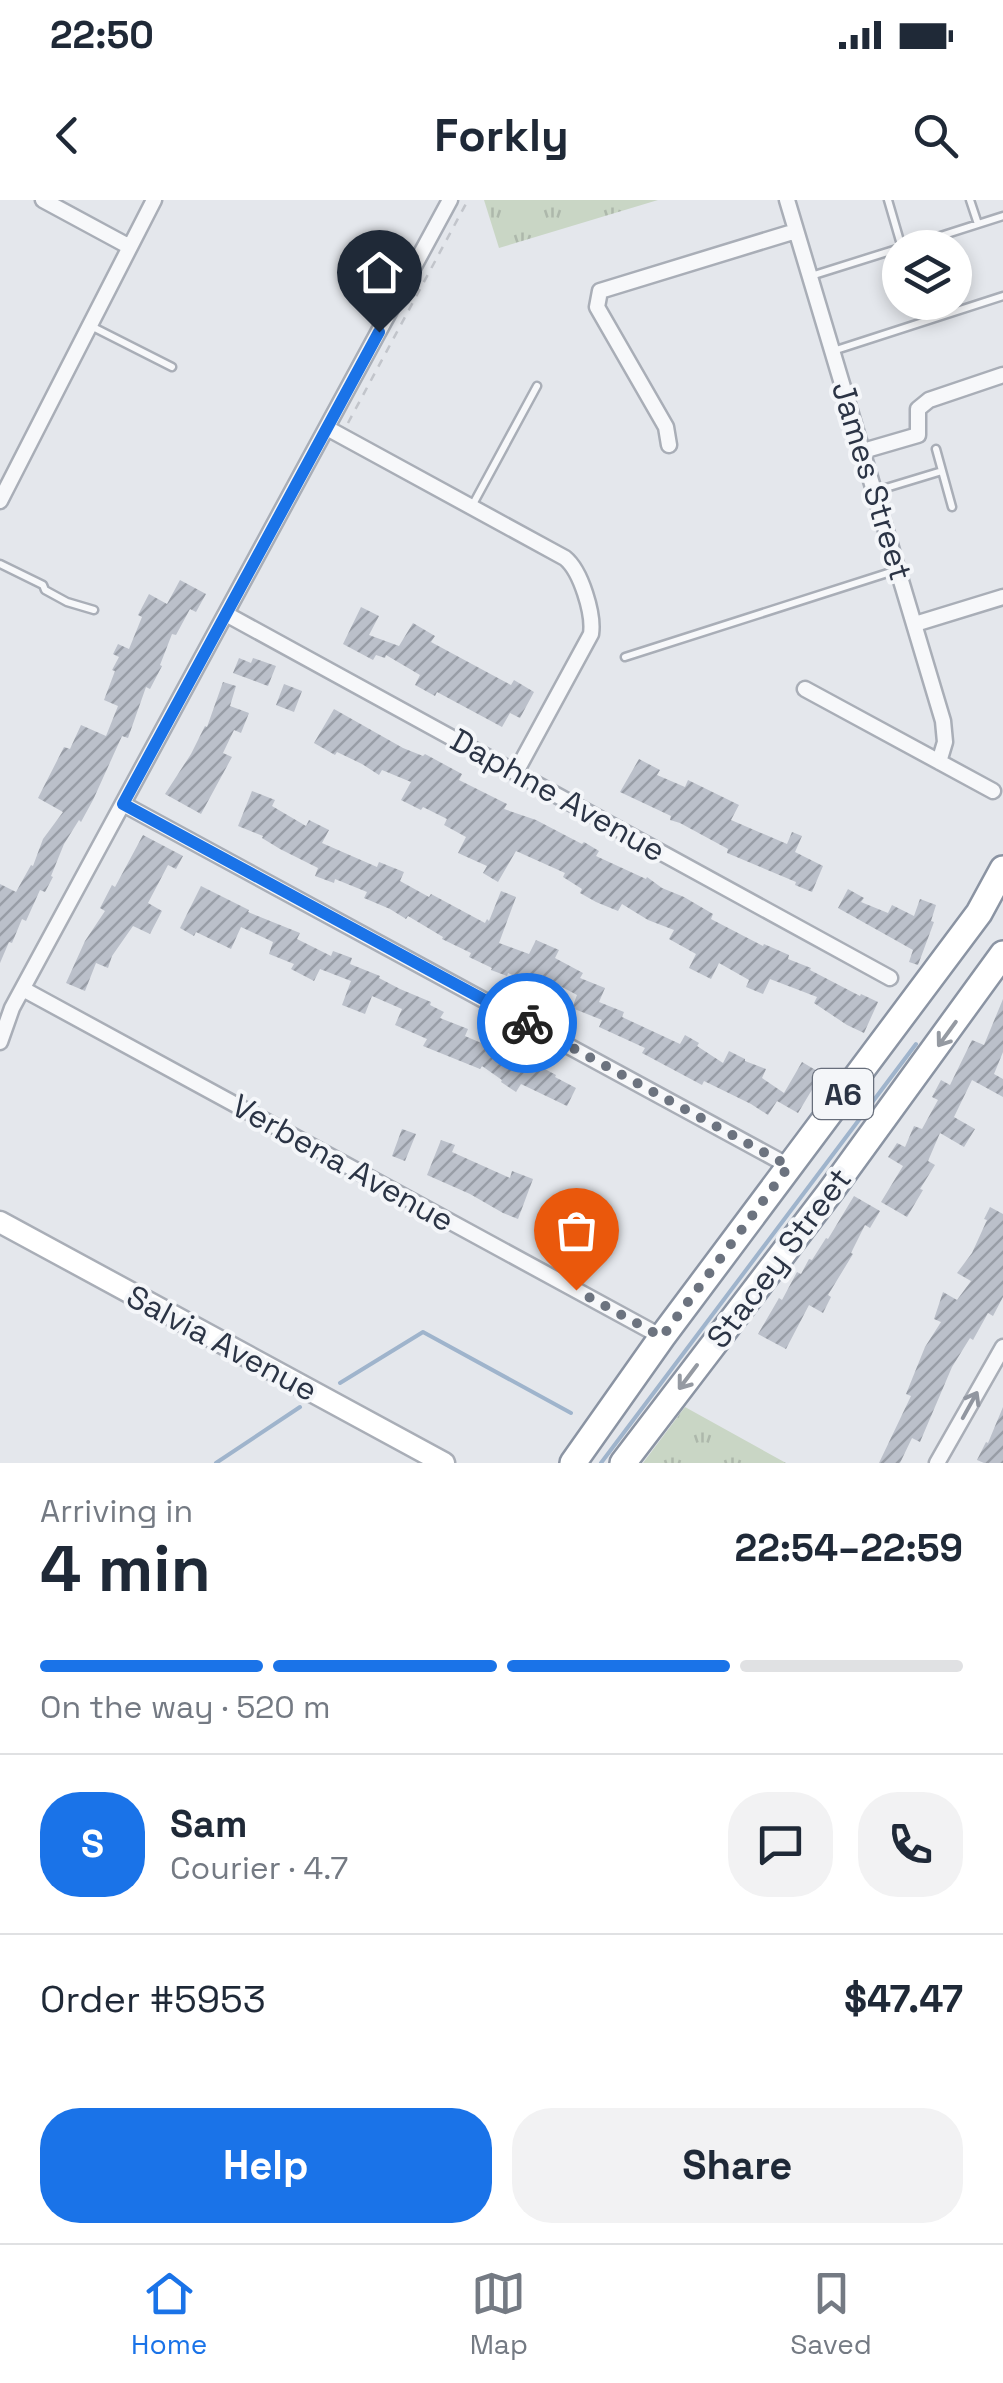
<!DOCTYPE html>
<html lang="en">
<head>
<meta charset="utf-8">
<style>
  :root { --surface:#fff; --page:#f2f2f3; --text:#1f2937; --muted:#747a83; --line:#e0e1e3; --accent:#1a73e8 }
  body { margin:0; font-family:"Space Grotesk",sans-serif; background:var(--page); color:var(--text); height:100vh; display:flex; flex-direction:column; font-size:38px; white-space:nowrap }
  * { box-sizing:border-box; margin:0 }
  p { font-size:32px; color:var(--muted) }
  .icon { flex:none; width:55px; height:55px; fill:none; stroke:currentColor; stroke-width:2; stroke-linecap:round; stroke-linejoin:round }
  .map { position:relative; height:1263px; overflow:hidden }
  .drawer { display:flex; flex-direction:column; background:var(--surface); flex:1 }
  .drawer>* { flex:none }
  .buttons { position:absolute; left:882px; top:30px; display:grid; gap:20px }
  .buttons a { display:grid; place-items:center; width:90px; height:90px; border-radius:50%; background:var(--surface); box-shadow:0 5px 15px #0003; font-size:50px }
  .pin { position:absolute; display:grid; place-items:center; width:85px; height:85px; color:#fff; margin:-102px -42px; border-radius:50% 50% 50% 0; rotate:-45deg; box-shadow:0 0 10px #0007 }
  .pin .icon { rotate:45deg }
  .courier { position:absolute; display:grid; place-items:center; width:100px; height:100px; margin:-50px; border:8px solid #1a73e8; border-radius:50%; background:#fff; color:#222; box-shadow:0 2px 12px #0007 }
  .headline em { font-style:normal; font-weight:700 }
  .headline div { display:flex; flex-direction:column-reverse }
  .headline { display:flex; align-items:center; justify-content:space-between; height:170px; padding:0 40px }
  h1 { font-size:65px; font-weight:700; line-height:75px }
  .bar { display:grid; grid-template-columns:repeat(4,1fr); gap:15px 10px; align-content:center; height:120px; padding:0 40px }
  .bar i { height:12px; border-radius:8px; background:var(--line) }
  .bar .selected { background:var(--accent) }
  .bar p { grid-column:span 4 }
  .line { display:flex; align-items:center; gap:25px; padding:0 40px; border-top:2px solid var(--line) }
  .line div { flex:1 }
  .round { display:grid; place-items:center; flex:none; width:105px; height:105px; border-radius:40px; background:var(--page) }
  .cta { display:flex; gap:20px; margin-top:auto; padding:20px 40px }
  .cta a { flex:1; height:115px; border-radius:40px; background:var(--accent); color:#fff; font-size:40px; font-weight:700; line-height:115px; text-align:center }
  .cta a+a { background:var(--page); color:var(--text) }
  .status { display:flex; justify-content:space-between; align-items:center; height:70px; padding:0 50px; background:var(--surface); direction:ltr }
  .status svg { height:28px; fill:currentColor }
  header { display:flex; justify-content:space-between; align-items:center; height:130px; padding:0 40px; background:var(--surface); font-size:45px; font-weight:700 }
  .menu { display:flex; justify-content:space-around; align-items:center; height:140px; border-top:2px solid var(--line); background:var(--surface); font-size:28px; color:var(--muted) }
  .menu a { display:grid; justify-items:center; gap:5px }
  .menu .selected { color:var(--accent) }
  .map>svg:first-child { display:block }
  .grass { fill:url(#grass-tufts) }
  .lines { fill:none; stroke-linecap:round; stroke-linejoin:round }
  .stream { stroke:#9fb4cc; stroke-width:4 }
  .building { fill:url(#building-hatch) }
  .lane-casing { stroke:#a9aeb7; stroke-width:11 }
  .street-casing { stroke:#a9aeb7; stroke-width:19 }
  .secondary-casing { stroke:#a9aeb7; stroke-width:25 }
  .highway-casing { stroke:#8b94a3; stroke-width:30 }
  .path { stroke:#c2c5cb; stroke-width:2.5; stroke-dasharray:8 8; stroke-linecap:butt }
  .lane { stroke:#f7f8fa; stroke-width:6 }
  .street { stroke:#f7f8fa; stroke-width:14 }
  .secondary { stroke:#fff; stroke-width:20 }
  .highway { stroke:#fff; stroke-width:25 }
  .oneway { stroke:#959aa2 }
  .oneway2 { stroke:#9196a0 }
  .done { stroke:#6c737f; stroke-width:10; stroke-dasharray:0 18 }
  .route { stroke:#1a73e8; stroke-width:12 }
  .labels { text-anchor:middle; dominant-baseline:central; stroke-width:8; stroke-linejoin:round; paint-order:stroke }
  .shield { fill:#f4f6f9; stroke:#676e7b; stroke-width:2.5 }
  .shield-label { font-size:30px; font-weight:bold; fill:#2b3445 }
  .street-label { font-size:32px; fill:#2b3445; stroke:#f4f6f9 }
</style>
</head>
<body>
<div class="status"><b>22:50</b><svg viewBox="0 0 49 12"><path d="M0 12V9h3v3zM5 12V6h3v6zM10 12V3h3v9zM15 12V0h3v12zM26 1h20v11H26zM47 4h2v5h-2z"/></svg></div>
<header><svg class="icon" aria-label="back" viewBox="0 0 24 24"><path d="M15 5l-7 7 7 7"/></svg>Forkly<svg class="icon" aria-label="search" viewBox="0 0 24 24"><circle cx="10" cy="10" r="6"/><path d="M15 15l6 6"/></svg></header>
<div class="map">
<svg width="1003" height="1263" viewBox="0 0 1003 1263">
  <defs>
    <pattern id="grass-tufts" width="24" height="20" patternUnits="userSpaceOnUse" patternTransform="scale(2.5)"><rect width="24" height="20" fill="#c9d6c5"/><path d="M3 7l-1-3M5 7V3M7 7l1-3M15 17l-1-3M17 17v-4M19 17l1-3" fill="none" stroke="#adb8ab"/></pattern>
    <pattern id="building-hatch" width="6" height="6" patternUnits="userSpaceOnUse" patternTransform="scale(2.5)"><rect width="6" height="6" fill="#bbc0ca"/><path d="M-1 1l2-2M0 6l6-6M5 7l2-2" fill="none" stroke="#989da6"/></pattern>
  </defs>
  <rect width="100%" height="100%" fill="#e4e7ec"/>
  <path class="grass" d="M484 0H658L499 48Z
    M685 1207 786 1263H643Z"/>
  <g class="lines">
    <path class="stream" d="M340 1183 423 1132 571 1213
      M216 1263 300 1207
      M601 1263 916 844"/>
  </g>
  <path class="building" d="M180 380 206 394 196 412 190 409 176 435 172 434 160 465 162 466 150 489 146 487 128 538 122 536 93 600 81 622 79 620 64 644 51 676 53 677 45 692 40 690 26 721 22 719 12 743 9 742 0 763V684L16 692 31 665 33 666 43 639 63 612 38 598 64 547 70 549 81 525 106 536 118 506 104 500 115 471 112 470 119 457 113 454 118 444 129 449 142 417 138 415 149 394 167 404Z
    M361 407 379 416 369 435 399 446 413 423 435 436 431 442 511 485 514 480 534 492 520 518 510 513 502 527 437 492 435 496 415 485 420 475 386 455 385 458 376 455 373 460 343 444Z
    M239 458 251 463 253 458 276 466 268 486 233 473Z
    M223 482 236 486 230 506 249 513 241 533 234 530 223 553 232 557 201 614 165 594 191 554 205 526 207 527Z
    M284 484 302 491 294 512 276 505Z
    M334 509 403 548 423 556 425 554 462 574 459 580 507 604 504 609 536 620 582 644 584 642 599 651 596 656 646 679 647 677 662 688 684 697 713 714 711 719 763 746 764 744 789 755 788 759 811 768 810 770 860 796 861 794 878 802 864 833 847 825 814 803 817 797 770 779 763 794 746 787 749 780 719 763 711 779 689 768 696 754 669 739 674 730 648 720 622 704 618 711 596 702 580 693 582 689 563 677 565 673 516 651 498 682 483 673 487 666 458 653 466 637 444 625 447 619 423 607 421 610 401 600 411 582 382 570 379 575 362 564 337 552 335 555 314 543Z
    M639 559 660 570 657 575 685 587 688 580 739 605 731 620 787 644 792 632 802 636 795 652 823 666 812 692 795 685 796 682 727 653 728 649 680 623 670 620 671 616 620 592Z
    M252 591 275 600 272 606 306 626 309 620 329 630 322 643 377 667 379 662 404 672 400 681 429 697 431 694 485 723 487 719 489 721 501 691 516 697 499 743 529 754 536 740 559 750 555 758 583 773 580 778 605 788 599 802 624 812 622 817 680 844 685 835 699 843 697 846 723 863 729 851 745 859V861L766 869 762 878 784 893 802 862 824 875 815 889 813 888 798 913 777 901 768 915 751 904 704 881 702 885 642 853 645 848 599 827 602 820 572 808 577 795 560 786 554 797 543 792 544 790 508 773 507 776 491 770 492 768 469 757 471 753 442 739 443 737 408 716 406 719 390 709 364 698 367 692 335 679 334 683 315 676 318 668 280 649 262 638 263 636 238 626Z
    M143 635 183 656 176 669 168 665 148 703 162 711 150 734 133 726 112 756 108 768 96 763 85 791 66 783 85 741 105 711 100 708 112 685 115 687Z
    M201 686 249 710 248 712 300 733 297 739 331 756 333 751 352 758 350 764 380 776 379 778 400 789 431 802 430 805 444 812 440 818 468 829 465 836 486 845 491 837 517 854 556 875 555 877 576 888 567 906 521 884 516 892 501 882 502 880 482 866 480 869 423 846 427 839 395 825 402 809 372 796 365 814 342 805 351 781 320 769 314 781 291 769 294 764 269 754 273 742 241 727 231 749 196 732 194 736 180 728Z
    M848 689 864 698 861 702 888 713 892 705 914 716 920 699 936 705 931 721 934 722 918 765 909 762 913 750 838 708Z
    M1003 799V852L994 874 1003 879V897L972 880 954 917 975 929 964 947 940 933 928 961 935 965 920 989 923 990 907 1017 881 1002 903 966 888 957 897 943 905 947 914 926 922 929 938 900 932 897 941 880 950 885 972 840 984 845Z
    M402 929 416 934 405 961 392 956Z
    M441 940 455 945 452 952 510 978 512 971 533 979 518 1019 503 1013 470 994 427 975Z
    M854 996 880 1011 870 1028 865 1025 851 1053 853 1054 828 1095 831 1097 823 1113 809 1105 786 1149 758 1134 779 1098 782 1100 797 1072 801 1074 809 1059 812 1060 826 1038 828 1039Z
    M990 1007 1003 1014V1097L993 1116 988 1113 973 1140 970 1138 952 1167 920 1242 912 1238 900 1263H879L911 1196 906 1194 925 1147 941 1122 934 1119 943 1092 957 1100 971 1081 957 1073 972 1053 987 1020 984 1019Z
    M1003 1207V1263H984L977 1260 986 1242 988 1243Z"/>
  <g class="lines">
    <g class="lane-casing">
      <path id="lane" d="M888 0 902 48
        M970 0 978 24
        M903 48 1003 16
        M811 76 900 48
        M91 126 172 167
        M833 151 1003 96
        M936 249 952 307
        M876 291 942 271
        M472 306 537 186
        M0 364 43 385 45 390 67 402 94 410
        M625 457 897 370"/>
    </g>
    <g class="street-casing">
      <path id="street" d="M43 0 130 47
        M787 0 943 521 945 542 939 562
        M327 228 565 358C581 371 594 414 591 434L516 572
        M669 245 666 227 597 107 600 91 796 31
        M863 251 918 235V209L929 200 1003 175
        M0 301 154 0
        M226 414 890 778
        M915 424 1003 397
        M805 489 993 591
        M123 604 789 966
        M23 789 662 1137
        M0 842 12 808 450 0
        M937 1263 1003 1147"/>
    </g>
    <g class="secondary-casing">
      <path id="secondary" d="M0 1022 444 1263"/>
    </g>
    <g class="highway-casing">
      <path id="highway" d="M573 1263 662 1137 979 713 1003 669
        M623 1263 830 992 1003 754"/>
    </g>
    <path class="path" d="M348 223 468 0"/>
    <use href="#lane" class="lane"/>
    <use href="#street" class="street"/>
    <use href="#secondary" class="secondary"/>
    <use href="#highway" class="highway"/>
  </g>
  <defs><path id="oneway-shaft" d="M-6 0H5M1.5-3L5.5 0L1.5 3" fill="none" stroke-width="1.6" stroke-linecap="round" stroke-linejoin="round" transform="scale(2.5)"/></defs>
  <g class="oneway">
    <use href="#oneway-shaft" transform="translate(947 834) rotate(126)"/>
    <use href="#oneway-shaft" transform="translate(688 1177) rotate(127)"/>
  </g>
  <use class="oneway2" href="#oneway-shaft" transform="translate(970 1205) rotate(-61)"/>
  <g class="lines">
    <path class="done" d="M527 823 789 966 662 1137 576 1090"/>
    <path class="route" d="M379 132 123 604 527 823"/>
  </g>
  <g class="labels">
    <rect class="shield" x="813" y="869" width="60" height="50" rx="8"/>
    <g class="shield-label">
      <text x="843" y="894">A6</text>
    </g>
    <g class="street-label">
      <text transform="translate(872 281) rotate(73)">James Street</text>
      <text transform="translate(558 595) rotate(29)">Daphne Avenue</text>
      <text transform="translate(343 963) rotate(29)">Verbena Avenue</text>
      <text transform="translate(779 1058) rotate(-53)">Stacey Street</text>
      <text transform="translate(222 1143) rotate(28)">Salvia Avenue</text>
    </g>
  </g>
</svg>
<div class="buttons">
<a><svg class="icon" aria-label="layers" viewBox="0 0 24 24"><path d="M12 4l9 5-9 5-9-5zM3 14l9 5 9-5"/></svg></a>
</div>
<div class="pin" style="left:576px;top:1090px;background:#ea580c"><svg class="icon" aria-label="bag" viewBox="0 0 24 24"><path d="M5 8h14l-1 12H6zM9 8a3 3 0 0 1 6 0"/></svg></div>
<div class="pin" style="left:379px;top:132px;background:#1f2937"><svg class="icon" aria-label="home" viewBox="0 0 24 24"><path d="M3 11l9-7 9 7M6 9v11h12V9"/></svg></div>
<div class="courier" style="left:527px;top:823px"><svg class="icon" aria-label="bike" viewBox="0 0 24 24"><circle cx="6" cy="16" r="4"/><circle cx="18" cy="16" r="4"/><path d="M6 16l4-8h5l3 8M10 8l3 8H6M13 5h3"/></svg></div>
</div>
<section class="drawer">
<div class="headline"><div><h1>4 min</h1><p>Arriving in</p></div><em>22:54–22:59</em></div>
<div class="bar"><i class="selected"></i><i class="selected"></i><i class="selected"></i><i></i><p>On the way · 520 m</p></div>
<div class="line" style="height:180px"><b class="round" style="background:var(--accent);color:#fff">S</b><div><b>Sam</b><p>Courier · 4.7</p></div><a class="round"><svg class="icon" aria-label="chat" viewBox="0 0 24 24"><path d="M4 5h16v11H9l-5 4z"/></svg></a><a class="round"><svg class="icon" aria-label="phone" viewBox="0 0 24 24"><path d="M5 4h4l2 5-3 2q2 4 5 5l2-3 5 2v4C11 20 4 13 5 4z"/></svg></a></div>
<div class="line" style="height:130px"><div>Order #5953</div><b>$47.47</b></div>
<div class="cta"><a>Help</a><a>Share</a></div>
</section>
<nav class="menu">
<a class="selected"><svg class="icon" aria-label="home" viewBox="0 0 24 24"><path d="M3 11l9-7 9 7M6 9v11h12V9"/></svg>Home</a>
<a><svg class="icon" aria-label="map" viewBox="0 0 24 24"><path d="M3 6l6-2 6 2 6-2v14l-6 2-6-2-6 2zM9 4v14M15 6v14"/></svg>Map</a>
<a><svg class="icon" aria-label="saved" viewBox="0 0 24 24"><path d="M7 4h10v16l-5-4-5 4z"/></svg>Saved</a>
</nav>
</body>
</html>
